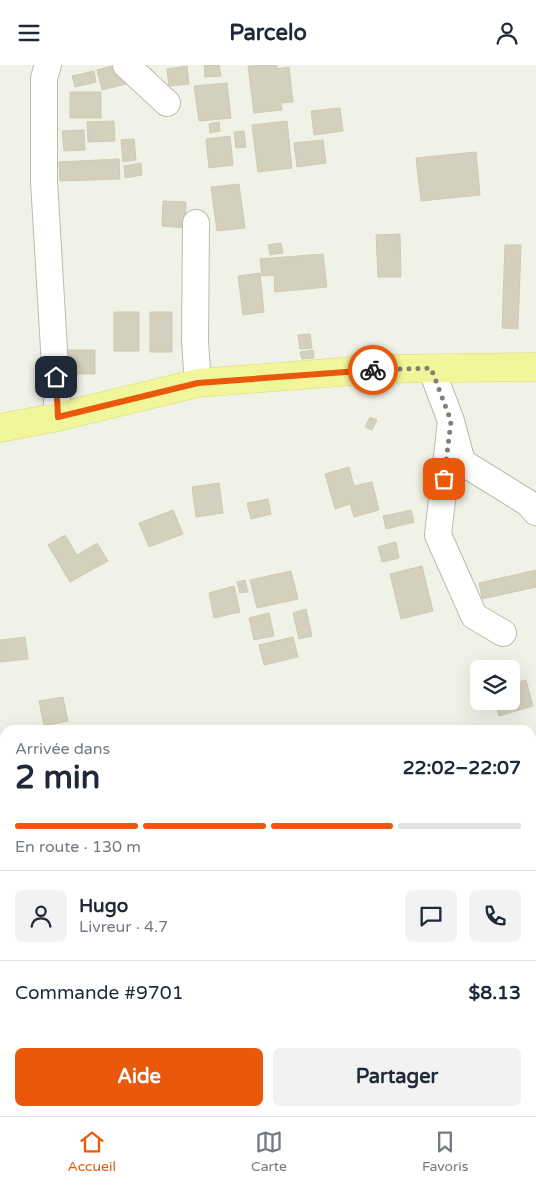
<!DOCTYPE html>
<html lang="fr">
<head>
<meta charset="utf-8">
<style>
  :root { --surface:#fff; --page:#f2f2f3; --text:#1f2937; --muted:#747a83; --line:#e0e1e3; --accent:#ea580c }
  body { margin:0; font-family:"Varela Round",sans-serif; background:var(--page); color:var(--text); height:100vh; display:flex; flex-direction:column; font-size:19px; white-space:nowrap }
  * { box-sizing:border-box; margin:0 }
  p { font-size:16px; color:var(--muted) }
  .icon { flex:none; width:28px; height:28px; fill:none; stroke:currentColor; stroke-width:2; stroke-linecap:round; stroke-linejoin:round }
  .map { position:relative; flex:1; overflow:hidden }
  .drawer { position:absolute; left:0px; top:660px; width:536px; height:391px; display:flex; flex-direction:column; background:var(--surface); border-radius:15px 15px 0 0; box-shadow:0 5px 20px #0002 }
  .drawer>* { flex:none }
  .fabs { position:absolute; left:470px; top:595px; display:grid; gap:10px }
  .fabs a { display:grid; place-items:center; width:50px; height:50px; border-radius:8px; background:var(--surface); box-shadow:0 5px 20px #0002; font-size:25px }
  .pin { position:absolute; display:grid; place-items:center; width:42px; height:42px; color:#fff; margin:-21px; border-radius:10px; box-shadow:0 2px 8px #0006 }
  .courier { position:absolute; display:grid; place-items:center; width:50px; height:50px; margin:-25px; border:4px solid #ea580c; border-radius:50%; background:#fff; color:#222; box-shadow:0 1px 6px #0007 }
  .summary em { font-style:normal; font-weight:700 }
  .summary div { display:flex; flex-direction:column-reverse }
  .summary { display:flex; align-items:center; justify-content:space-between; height:85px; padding:0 15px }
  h1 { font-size:32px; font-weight:700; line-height:38px }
  .bar { display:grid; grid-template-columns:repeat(4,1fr); gap:8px 5px; align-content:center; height:60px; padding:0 15px }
  .bar i { height:6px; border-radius:4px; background:var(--line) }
  .bar .current { background:var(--accent) }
  .bar p { grid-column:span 4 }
  .line { display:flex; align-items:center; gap:12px; padding:0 15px; border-top:1px solid var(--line) }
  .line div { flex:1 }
  .round { display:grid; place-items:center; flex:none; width:52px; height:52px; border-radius:8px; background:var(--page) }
  .primary-button { display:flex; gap:10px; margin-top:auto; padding:10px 15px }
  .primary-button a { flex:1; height:58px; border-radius:8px; background:var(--accent); color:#fff; font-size:20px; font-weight:700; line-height:58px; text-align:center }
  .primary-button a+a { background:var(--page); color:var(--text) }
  header { display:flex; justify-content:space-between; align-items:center; height:65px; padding:0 15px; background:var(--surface); font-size:22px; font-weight:700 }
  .menu { display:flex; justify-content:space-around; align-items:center; height:70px; border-top:1px solid var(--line); background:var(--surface); font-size:14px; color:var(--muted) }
  .menu a { display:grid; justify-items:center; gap:2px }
  .menu .current { color:var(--accent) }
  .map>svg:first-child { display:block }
  .building { fill:#d3d1bd; stroke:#cdcbb1 }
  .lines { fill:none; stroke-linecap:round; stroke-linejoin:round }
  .minor-casing { stroke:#bcbcaa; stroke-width:28 }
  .major-casing { stroke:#d6da6d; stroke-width:29 }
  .minor { stroke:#fff; stroke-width:26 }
  .major { stroke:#f2f69b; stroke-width:28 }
  .done { stroke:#818074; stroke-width:5; stroke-dasharray:0 9 }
  .route { stroke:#ea580c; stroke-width:6 }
</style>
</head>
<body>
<header><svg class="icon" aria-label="menu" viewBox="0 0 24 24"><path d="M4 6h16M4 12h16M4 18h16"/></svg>Parcelo<svg class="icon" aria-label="person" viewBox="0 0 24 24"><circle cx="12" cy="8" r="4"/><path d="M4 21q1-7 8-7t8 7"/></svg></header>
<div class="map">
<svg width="536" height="1051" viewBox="0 0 536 1051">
  <rect width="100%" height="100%" fill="#f1f2e7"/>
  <path class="building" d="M116 0H121L126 19 102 25 97 5Z
    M204 0H219L221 11 205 12Z
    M277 0V4L289 2 293 37 281 38 282 45 254 48 248 1Z
    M187 1 189 19 169 21 167 4Z
    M94 6 96 17 75 22 72 11Z
    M227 18 231 53 199 56 194 21Z
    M70 27H101V53H70Z
    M340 43 343 66 314 70 311 46Z
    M114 56 115 76 88 77 87 57Z
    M287 56 292 103 258 107 252 60Z
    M219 57 220 66 210 68 209 59Z
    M84 65 85 85 64 86 62 66Z
    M244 66 246 82 236 83 234 67Z
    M230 71 233 100 209 103 206 74Z
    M134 74 136 95 123 97 121 75Z
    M323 75 326 98 297 102 294 78Z
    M476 87 480 130 421 136 416 93Z
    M119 94 120 114 60 116 59 97Z
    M141 98 142 110 125 113 124 101Z
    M239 119 245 163 217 166 211 122Z
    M163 136 186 137 185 163 162 161Z
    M400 169 401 212H378L376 170Z
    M281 178 283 188 270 190 268 180Z
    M505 180H521L518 264 502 263Z
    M323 189 327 222 275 227 274 210 262 211 260 194Z
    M260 208 264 247 243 250 238 211Z
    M114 247H139V286H114Z
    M150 247H172V287H150Z
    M310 269 312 283 300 284 298 270Z
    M65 285H95V309H65Z
    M313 285 314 293 302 294 300 287Z
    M370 352 377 355 372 365 365 362Z
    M349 402 354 421 372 417 379 445 354 452 350 439 335 444 325 409Z
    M219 418 223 448 196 452 192 422Z
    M268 434 271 449 251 454 247 438Z
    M173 445 183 469 149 482 139 458Z
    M411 445 414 457 386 464 383 451Z
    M65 470 77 490 97 478 108 496 70 517 48 480Z
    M396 477 399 493 382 497 378 482Z
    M422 501 433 546 401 554 390 509Z
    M536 505V522L482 534 479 518Z
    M291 506 298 534 257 543 250 515Z
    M245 515 248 527 240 528 237 517Z
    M234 521 240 547 214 553 209 528Z
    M306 544 312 571 299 574 293 548Z
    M269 548 274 571 254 575 249 553Z
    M25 572 28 594 0 597V575Z
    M293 572 298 592 264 600 259 580Z
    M526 615 533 641 499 651 495 636H511V619Z
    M63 632 68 656 44 661 39 636Z
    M0 708 5 711V731L0 738Z
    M531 920H536V948H533Z"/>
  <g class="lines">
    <g class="minor-casing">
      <path id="minor" d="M48 0 44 13V116L58 352
        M126 0 167 38
        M196 158 195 277 198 318
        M431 303 451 356 462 397 528 438 536 447
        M451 356 438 470 474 551 503 568"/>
    </g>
    <g class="major-casing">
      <path id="major" d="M0 363 58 352 198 318 379 304 536 302"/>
    </g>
    <use href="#minor" class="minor"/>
    <use href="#major" class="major"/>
  </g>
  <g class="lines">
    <path class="done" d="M373 305 431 303 451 356 444 414"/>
    <path class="route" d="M56 312 58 352 198 318 373 305"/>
  </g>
</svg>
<div class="fabs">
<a><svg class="icon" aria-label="layers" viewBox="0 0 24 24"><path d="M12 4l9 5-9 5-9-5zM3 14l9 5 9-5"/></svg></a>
</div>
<div class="pin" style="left:444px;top:414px;background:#ea580c"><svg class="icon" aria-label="bag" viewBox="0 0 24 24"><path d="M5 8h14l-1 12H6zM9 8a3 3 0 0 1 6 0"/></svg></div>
<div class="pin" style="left:56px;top:312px;background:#1f2937"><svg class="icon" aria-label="home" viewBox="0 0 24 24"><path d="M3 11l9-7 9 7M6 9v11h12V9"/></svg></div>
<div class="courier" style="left:373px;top:305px"><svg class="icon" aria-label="bike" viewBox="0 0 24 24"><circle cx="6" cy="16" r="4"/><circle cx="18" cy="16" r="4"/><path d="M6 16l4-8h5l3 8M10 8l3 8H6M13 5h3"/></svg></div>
<section class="drawer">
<div class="summary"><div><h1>2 min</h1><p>Arrivée dans</p></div><em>22:02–22:07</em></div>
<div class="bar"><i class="current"></i><i class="current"></i><i class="current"></i><i></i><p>En route · 130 m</p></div>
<div class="line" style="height:90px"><a class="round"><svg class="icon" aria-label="person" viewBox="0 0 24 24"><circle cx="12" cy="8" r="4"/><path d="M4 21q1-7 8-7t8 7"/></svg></a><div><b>Hugo</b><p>Livreur · 4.7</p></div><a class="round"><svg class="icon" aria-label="chat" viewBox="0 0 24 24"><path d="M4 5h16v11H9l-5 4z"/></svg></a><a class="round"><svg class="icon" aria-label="phone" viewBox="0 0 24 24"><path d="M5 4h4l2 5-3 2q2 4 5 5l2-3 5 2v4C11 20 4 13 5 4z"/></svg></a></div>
<div class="line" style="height:65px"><div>Commande #9701</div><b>$8.13</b></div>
<div class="primary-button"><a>Aide</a><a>Partager</a></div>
</section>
</div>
<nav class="menu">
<a class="current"><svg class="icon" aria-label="home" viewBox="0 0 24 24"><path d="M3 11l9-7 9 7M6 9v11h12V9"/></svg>Accueil</a>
<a><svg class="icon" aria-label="map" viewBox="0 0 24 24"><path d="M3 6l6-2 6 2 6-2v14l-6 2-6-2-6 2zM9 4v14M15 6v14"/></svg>Carte</a>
<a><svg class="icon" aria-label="saved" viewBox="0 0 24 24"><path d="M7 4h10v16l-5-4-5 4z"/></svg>Favoris</a>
</nav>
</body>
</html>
